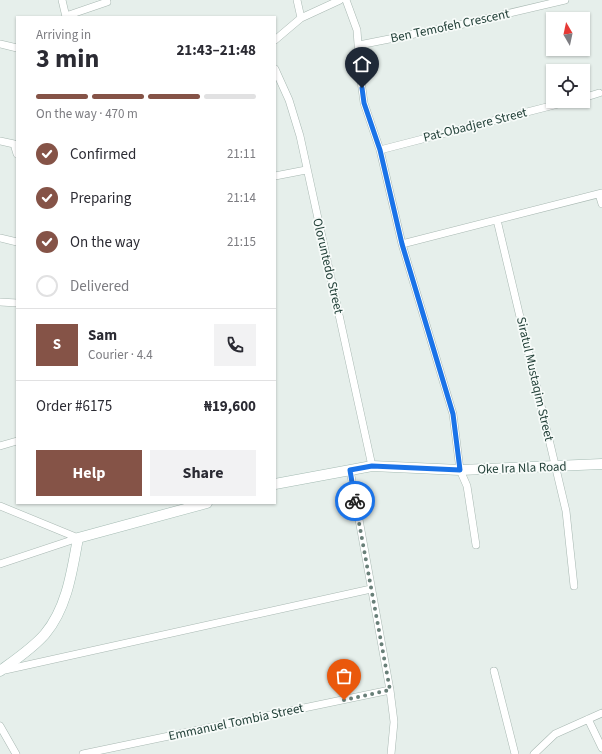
<!DOCTYPE html>
<html lang="en">
<head>
<meta charset="utf-8">
<style>
  :root { --surface:#fff; --page:#f2f2f3; --text:#2b2b33; --muted:#7c7c81; --line:#e1e1e2; --accent:#855347 }
  body { margin:0; font-family:"Source Sans 3",sans-serif; background:var(--page); color:var(--text); height:100vh; display:flex; flex-direction:column; font-size:15px; white-space:nowrap }
  * { box-sizing:border-box; margin:0 }
  p { font-size:13px; color:var(--muted) }
  .icon { flex:none; width:22px; height:22px; fill:none; stroke:currentColor; stroke-width:2; stroke-linecap:round; stroke-linejoin:round }
  .map { position:relative; flex:1; overflow:hidden }
  .sheet { position:absolute; left:16px; top:16px; width:260px; height:488px; display:flex; flex-direction:column; background:var(--surface); border-radius:0px; box-shadow:0 1px 3px #0004 }
  .sheet>* { flex:none }
  .needle { width:26px; rotate:351deg }
  .buttons { position:absolute; left:546px; top:12px; display:grid; gap:8px }
  .buttons a { display:grid; place-items:center; width:44px; height:44px; border-radius:0px; background:var(--surface); box-shadow:0 1px 3px #0004; font-size:20px }
  .pin { position:absolute; display:grid; place-items:center; width:34px; height:34px; color:#fff; margin:-41px -17px; border-radius:50% 50% 50% 0; rotate:-45deg; box-shadow:0 0 4px #0007 }
  .pin .icon { rotate:45deg }
  .courier { position:absolute; display:grid; place-items:center; width:40px; height:40px; margin:-20px; border:3px solid #1a73e8; border-radius:50%; background:#fff; color:#222; box-shadow:0 1px 5px #0007 }
  .headline em { font-style:normal; font-weight:700 }
  .headline div { display:flex; flex-direction:column-reverse }
  .headline { display:flex; align-items:center; justify-content:space-between; height:68px; padding:0 20px }
  h1 { font-size:26px; font-weight:700; line-height:30px }
  .bar { display:grid; grid-template-columns:repeat(4,1fr); gap:6px 4px; align-content:center; height:48px; padding:0 20px }
  .bar i { height:5px; border-radius:3px; background:var(--line) }
  .bar .active { background:var(--accent) }
  .bar p { grid-column:span 4 }
  .line { display:flex; align-items:center; gap:10px; padding:0 20px; border-top:1px solid var(--line) }
  .line div { flex:1 }
  .round { display:grid; place-items:center; flex:none; width:42px; height:42px; border-radius:0px; background:var(--page) }
  ol { padding:0 20px; list-style:none }
  li { display:flex; align-items:center; gap:12px; height:44px }
  li p { margin-inline-start:auto }
  li .icon { padding:4px; border-radius:50%; background:var(--accent); color:#fff; stroke-width:4 }
  li:last-child { color:var(--muted) }
  li i { width:22px; height:22px; border:2px solid var(--line); border-radius:50% }
  .primary-button { display:flex; gap:8px; margin-top:auto; padding:8px 20px }
  .primary-button a { flex:1; height:46px; border-radius:0px; background:var(--accent); color:#fff; font-size:16px; font-weight:700; line-height:46px; text-align:center }
  .primary-button a+a { background:var(--page); color:var(--text) }
  .map>svg:first-child { display:block }
  .lines { fill:none; stroke-linecap:round; stroke-linejoin:round }
  .street-casing { stroke:#a8b8b2; stroke-width:8 }
  .secondary-casing { stroke:#a4bbb3; stroke-width:11 }
  .street { stroke:#fff; stroke-width:7 }
  .secondary { stroke:#fff; stroke-width:10 }
  .done { stroke:#687f78; stroke-width:4; stroke-dasharray:0 7.2 }
  .route { stroke:#1a73e8; stroke-width:5 }
  .labels { text-anchor:middle; dominant-baseline:central; stroke-width:3.5; stroke-linejoin:round; paint-order:stroke }
  .street-label { font-size:13px; fill:#24423a; stroke:#f7fbf9 }
</style>
</head>
<body>
<div class="map">
<svg width="602" height="754" viewBox="0 0 602 754">
  <rect width="100%" height="100%" fill="#e6efeb"/>
  <g class="lines">
    <g class="street-casing">
      <path id="street" d="M62 0 66 17
        M297 0 301 18
        M346 0 357 30 360 73 364 103 380 150 402 244 453 414 460 470 467 486 476 545
        M66 16 107 2
        M275 40 301 18 340 0
        M0 44 17 48
        M359 45 455 26 565 0
        M275 69 289 100 300 136 372 466
        M583 98 599 93
        M0 141 14 144
        M14 144 17 154
        M380 150 570 101
        M275 176 306 170
        M599 194 602 204
        M497 220 566 511 574 586
        M0 238 17 242
        M402 244 602 193
        M0 302 17 303
        M0 446 17 441
        M350 470 390 690 394 722 391 754
        M0 506 78 538
        M0 564 78 538
        M5 670 371 589
        M494 671 515 754
        M588 719 602 748
        M0 726 16 754
        M83 754 390 690
        M534 754 555 734 602 713"/>
    </g>
    <g class="secondary-casing">
      <path id="secondary" d="M275 484 372 466 460 470 602 464
        M0 671C15 660 33 648 45 634 67 608 72 571 78 538L207 503"/>
    </g>
    <use href="#street" class="street"/>
    <use href="#secondary" class="secondary"/>
  </g>
  <g class="lines">
    <path class="done" d="M344 700 390 690 355 501"/>
    <path class="route" d="M355 501 350 470 372 466 460 470 453 414 402 244 380 150 364 103 362 88"/>
  </g>
  <g class="labels">
    <g class="street-label">
      <text transform="translate(450 26) rotate(-12)">Ben Temofeh Crescent</text>
      <text transform="translate(475 125) rotate(-14)">Pat-Obadjere Street</text>
      <text transform="translate(328 266) rotate(77)">Oloruntedo Street</text>
      <text transform="translate(535 379) rotate(77)">Siratul Mustaqim Street</text>
      <text transform="translate(522 468) rotate(-2)">Oke Ira Nla Road</text>
      <text transform="translate(236 722) rotate(-12)">Emmanuel Tombia Street</text>
    </g>
  </g>
</svg>
<div class="buttons">
<a><svg class="needle" viewBox="-14 -14 28 28"><path d="M0-13l5 13h-10z" fill="#e53935"/><path d="M0 13l5-13h-10z" fill="#7c7c81"/></svg></a>
<a><svg class="icon" aria-label="locate" viewBox="0 0 24 24"><circle cx="12" cy="12" r="6"/><path d="M12 2v4M12 18v4M2 12h4M18 12h4"/></svg></a>
</div>
<div class="pin" style="left:344px;top:700px;background:#ea580c"><svg class="icon" aria-label="bag" viewBox="0 0 24 24"><path d="M5 8h14l-1 12H6zM9 8a3 3 0 0 1 6 0"/></svg></div>
<div class="pin" style="left:362px;top:88px;background:#1f2937"><svg class="icon" aria-label="home" viewBox="0 0 24 24"><path d="M3 11l9-7 9 7M6 9v11h12V9"/></svg></div>
<div class="courier" style="left:355px;top:501px"><svg class="icon" aria-label="bike" viewBox="0 0 24 24"><circle cx="6" cy="16" r="4"/><circle cx="18" cy="16" r="4"/><path d="M6 16l4-8h5l3 8M10 8l3 8H6M13 5h3"/></svg></div>
<section class="sheet">
<div class="headline"><div><h1>3 min</h1><p>Arriving in</p></div><em>21:43–21:48</em></div>
<div class="bar"><i class="active"></i><i class="active"></i><i class="active"></i><i></i><p>On the way · 470 m</p></div>
<ol>
<li><svg class="icon" aria-label="check" viewBox="0 0 24 24"><path d="M5 12l5 5 9-10"/></svg>Confirmed<p>21:11</p></li>
<li><svg class="icon" aria-label="check" viewBox="0 0 24 24"><path d="M5 12l5 5 9-10"/></svg>Preparing<p>21:14</p></li>
<li><svg class="icon" aria-label="check" viewBox="0 0 24 24"><path d="M5 12l5 5 9-10"/></svg>On the way<p>21:15</p></li>
<li><i></i>Delivered</li>
</ol>
<div class="line" style="height:72px"><b class="round" style="background:var(--accent);color:#fff">S</b><div><b>Sam</b><p>Courier · 4.4</p></div><a class="round"><svg class="icon" aria-label="phone" viewBox="0 0 24 24"><path d="M5 4h4l2 5-3 2q2 4 5 5l2-3 5 2v4C11 20 4 13 5 4z"/></svg></a></div>
<div class="line" style="height:52px"><div>Order #6175</div><b>₦19,600</b></div>
<div class="primary-button"><a>Help</a><a>Share</a></div>
</section>
</div>
</body>
</html>
